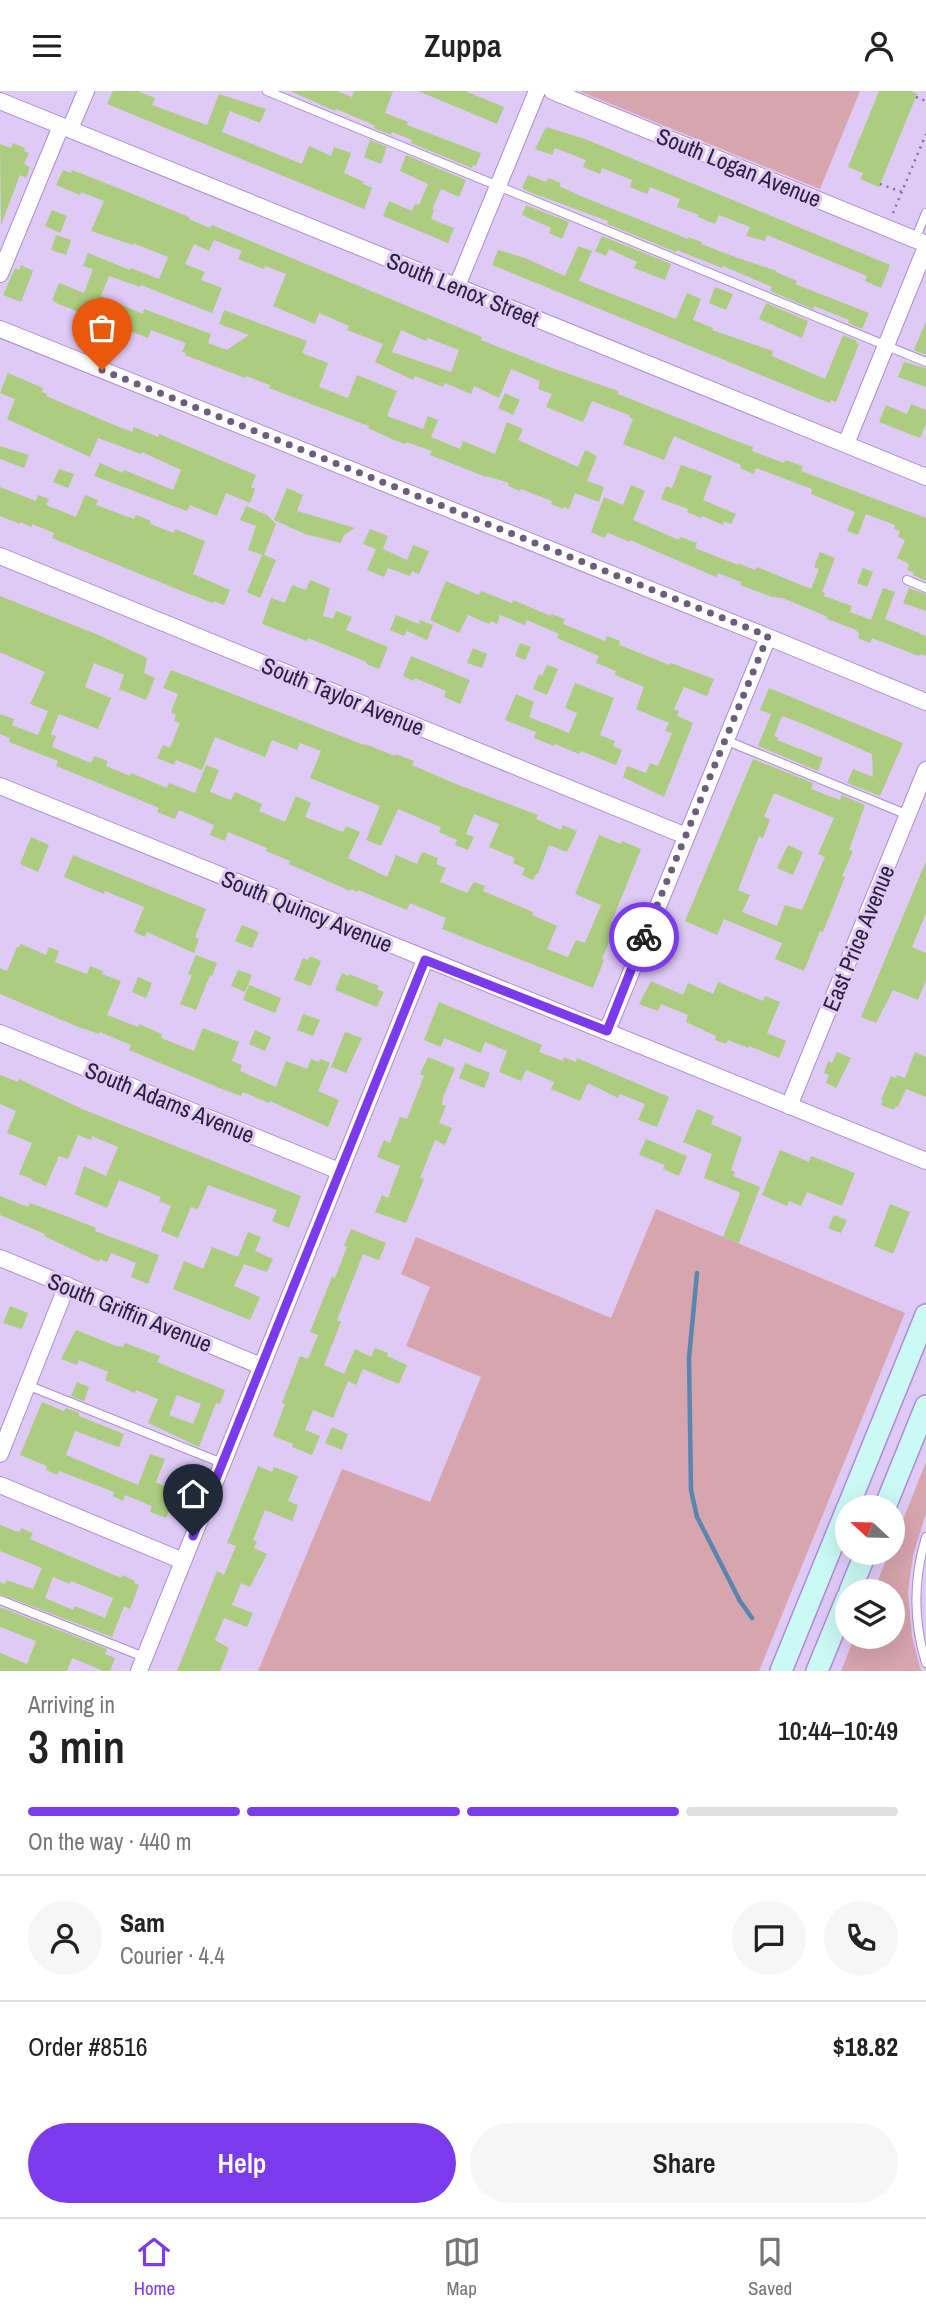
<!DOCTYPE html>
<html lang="en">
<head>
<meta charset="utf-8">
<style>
  :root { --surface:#fff; --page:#f6f6f6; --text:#222; --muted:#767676; --line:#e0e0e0; --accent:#7c3aed }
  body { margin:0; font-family:"Archivo Narrow",sans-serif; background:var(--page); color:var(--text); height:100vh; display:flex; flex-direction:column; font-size:26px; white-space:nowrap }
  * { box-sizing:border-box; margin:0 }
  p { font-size:23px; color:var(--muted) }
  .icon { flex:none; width:38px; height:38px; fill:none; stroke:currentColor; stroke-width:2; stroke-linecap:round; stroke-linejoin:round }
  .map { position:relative; height:1580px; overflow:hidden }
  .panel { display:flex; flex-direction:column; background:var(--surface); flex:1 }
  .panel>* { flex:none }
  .needle { width:46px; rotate:292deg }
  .tools { position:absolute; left:835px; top:1404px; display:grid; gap:14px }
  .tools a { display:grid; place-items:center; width:70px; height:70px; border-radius:50%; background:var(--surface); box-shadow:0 7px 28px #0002; font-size:35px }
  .pin { position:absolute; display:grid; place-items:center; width:60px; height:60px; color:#fff; margin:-72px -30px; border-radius:50% 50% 50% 0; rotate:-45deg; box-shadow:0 0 7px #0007 }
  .pin .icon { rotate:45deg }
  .courier { position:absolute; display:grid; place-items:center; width:70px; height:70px; margin:-35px; border:5px solid #7c3aed; border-radius:50%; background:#fff; color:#222; box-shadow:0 2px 9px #0007 }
  .summary em { font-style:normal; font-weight:600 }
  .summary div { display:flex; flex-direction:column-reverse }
  .summary { display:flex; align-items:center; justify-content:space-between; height:119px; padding:0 28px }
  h1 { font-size:46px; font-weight:600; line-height:52px }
  .bar { display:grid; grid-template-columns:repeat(4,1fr); gap:10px 7px; align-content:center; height:84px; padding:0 28px }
  .bar i { height:9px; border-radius:5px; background:var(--line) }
  .bar .active { background:var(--accent) }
  .bar p { grid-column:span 4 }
  .line { display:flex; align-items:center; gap:18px; padding:0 28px; border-top:2px solid var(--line) }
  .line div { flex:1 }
  .round { display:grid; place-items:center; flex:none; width:74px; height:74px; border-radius:37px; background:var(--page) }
  .button { display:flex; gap:14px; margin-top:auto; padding:14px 28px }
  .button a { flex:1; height:80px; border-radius:42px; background:var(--accent); color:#fff; font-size:28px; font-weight:600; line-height:80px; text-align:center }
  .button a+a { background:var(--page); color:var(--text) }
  header { display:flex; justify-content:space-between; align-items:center; height:91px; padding:0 28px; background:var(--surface); font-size:32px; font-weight:600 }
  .menu { display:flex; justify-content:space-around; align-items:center; height:98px; border-top:2px solid var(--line); background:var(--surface); font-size:19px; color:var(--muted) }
  .menu a { display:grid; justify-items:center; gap:4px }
  .menu .active { color:var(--accent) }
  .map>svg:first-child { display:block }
  .green { fill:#d7a5ae }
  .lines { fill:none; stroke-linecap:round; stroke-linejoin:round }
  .stream { stroke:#5886af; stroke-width:4.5 }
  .building { fill:#accc7f; fill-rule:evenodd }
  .service-casing { stroke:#ae8bd1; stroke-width:10 }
  .minor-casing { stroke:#ae8bd1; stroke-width:18 }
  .secondary-casing { stroke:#ae8bd1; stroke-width:24 }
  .path { stroke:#847296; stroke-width:2.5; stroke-dasharray:2 5; stroke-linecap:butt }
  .service { stroke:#fff; stroke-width:8 }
  .minor { stroke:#fff; stroke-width:16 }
  .secondary { stroke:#cbf9f5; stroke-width:21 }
  .done { stroke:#6d5c7d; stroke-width:7; stroke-dasharray:0 12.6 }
  .route { stroke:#7c3aed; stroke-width:9 }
  .labels { text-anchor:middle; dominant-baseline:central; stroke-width:6; stroke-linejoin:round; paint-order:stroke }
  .street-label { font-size:23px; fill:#2f203c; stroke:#dfcaf6 }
</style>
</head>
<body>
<header><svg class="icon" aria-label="menu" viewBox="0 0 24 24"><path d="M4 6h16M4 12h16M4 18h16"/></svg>Zuppa<svg class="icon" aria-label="person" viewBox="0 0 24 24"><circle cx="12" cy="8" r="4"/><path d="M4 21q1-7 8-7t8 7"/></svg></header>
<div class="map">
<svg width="926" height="1580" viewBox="0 0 926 1580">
  <rect width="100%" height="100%" fill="#dfcaf6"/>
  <path class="green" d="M579 0H860L820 98Z
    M656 1118 905 1222 759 1580H258L342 1378 430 1411 481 1286 406 1255 430 1196 401 1183 416 1146 611 1227Z
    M926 1371V1422L913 1464 908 1501 912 1546 921 1580H841L855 1545H892V1500H874L889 1461H892L893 1454Z"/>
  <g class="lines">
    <path class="stream" d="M697 1182 689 1267 691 1399 697 1426 740 1510 752 1527"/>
  </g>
  <path class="building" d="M113 0H137L155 7 152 14 207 34 219 3 266 18 260 32 230 20 222 41 302 73 309 55 331 65 334 56 351 62 344 82 364 91 363 93 372 97 364 118 107 13Z
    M290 0H337L352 6 354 0H393L385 22 408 31 407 34 481 62 476 75 473 74 472 77 411 52 412 49 392 41 391 44 374 37 375 35 367 31 336 18 335 20Z
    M418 0H465L504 16 497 33Z
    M879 0H911L917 3 879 96 860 88 863 82 848 76Z
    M546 36 585 48 890 174 881 197 865 190 867 185 767 144 765 150 746 145 750 136 719 124 715 133 698 126 699 124 677 116 680 108 650 96 647 103 630 96 632 89 602 77 600 83 583 76 586 69 555 57 552 64 535 58Z
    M370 49 387 56 381 73 364 66Z
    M13 52 25 57 24 60 29 62 24 73 30 76 26 87 20 84 1 134 0 53 11 57Z
    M406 64 466 89 459 106 441 98 432 118 434 119 431 128 454 137 448 152 383 125 389 110 412 120 415 113 419 114 428 93 400 80Z
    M63 79 71 82 72 79 118 97 189 126V128L210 137 212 134 482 246 481 249 552 277 618 300V303L739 351 753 356 752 360 784 372 785 369 803 375 801 380 926 427V490L913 484 914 482 907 479 909 473 897 467 905 449 898 446 900 440 894 438 895 434 866 423 858 444 847 440 855 421 811 403 812 398 756 377 754 383 740 377 741 374 674 345 664 369 636 358 623 353 633 328 629 326V324L592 310 583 331 546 316 552 303 538 298 540 290 511 278 499 307 474 295 471 303 445 292 443 296 415 285 413 289 375 271 383 253 347 239 349 235 319 222 315 233 273 215 286 183 265 175 264 178 238 168 242 160 214 149 209 160 194 153 185 173 205 181 201 189 222 197 212 222 141 194 140 196 109 185 101 205 143 223 144 218 211 243 208 252 227 259 249 244 219 233 224 219 307 250 302 262 328 272 319 296 348 307 357 284 397 300 387 325 423 338 428 325 438 329 431 346 460 358 463 350 495 363 507 331 523 338 518 349 578 376 585 359 597 365 587 390 604 396 599 411 575 402 569 418 564 416 563 418 551 413 552 410 521 398 520 400 508 395 509 392 487 385 486 386 430 364 432 360 406 351 405 353 394 349 368 337 369 335 269 297 270 294 246 285 245 287 185 264 186 262 182 261 186 252 151 239 148 247 114 234 115 230 95 221 93 226 58 213 52 209 59 192 84 202 93 178 83 175 88 162 130 179 131 177 159 188 168 166 133 152V154L91 140 104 110 81 101 80 104 56 94ZM401 239 426 250 428 247 459 259 451 281 392 261Z
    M528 84 546 91 548 87 561 92 559 95 583 106 688 148V146L702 151 701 153 735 166 777 180 776 181 797 190 795 193 869 222 862 238 848 232 849 229 814 215 813 218 770 200 772 196 723 175 722 177 677 159 676 161 607 133 608 130 532 102 522 97Z
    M526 114 569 131 562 148 549 142 551 137 522 124Z
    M52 119 67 125 60 142 45 135Z
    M56 144 71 149 66 164 51 159Z
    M602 145 671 173 665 189 634 177 637 171 609 158 606 165 595 160Z
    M578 155 592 160 579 190 676 228 687 202 701 208 693 229 713 237 712 239 773 260 772 265 825 288 843 244 857 250 856 252 859 253 836 311 831 309 830 312 817 307 492 174 498 159 525 167 565 185Z
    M21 174 33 180 21 211 3 204 15 177 19 179Z
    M715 196 733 203 726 219 709 212Z
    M766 212 808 230 802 247 759 228Z
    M926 230V264L914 259Z
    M904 271 926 277V296L898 286Z
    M8 282 43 297 42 301 47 303 46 305 107 331 132 341 134 336 158 346 159 343 256 384 251 396 255 398 250 412 226 402 217 425 190 414 187 420 94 385 100 372 123 382 124 379 173 399 181 379 142 361 141 363 98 347 90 366 7 328 15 308 0 302Z
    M505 302 520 309 513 324 498 317Z
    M911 313 926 319V333L920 347 879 331 886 314 907 323Z
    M0 355 29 364 24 377 0 368Z
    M681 374 712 385 703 409 736 423 731 433 724 430 723 434 702 425 701 427 687 421 688 418 661 408 666 395 672 397Z
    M59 378 74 383 68 397 53 391Z
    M631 394 645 400 633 429 679 449 680 446 697 452 695 457 738 474V472L755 479 757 476 811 498 819 478 814 476 820 461 835 467 822 501 825 502 824 505 852 515 850 521 871 529 883 497 895 501 885 528 926 545V565L920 563 919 565 872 547 870 552 858 547 859 542 854 538 827 528 828 526 783 507 772 506 740 494 741 491 718 482 716 486 630 449V451L608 442 604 447 591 441 604 406 623 414Z
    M0 396 36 410 38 404 49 408 46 414 76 426 85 404 98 409 96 414 134 428 136 424 151 430 150 433 174 442 175 438 205 450 193 483 230 499 224 514 214 510 213 512 179 499 52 447 54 442 32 433V436L20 431V433L0 425Z
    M287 397 303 404 297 420 355 437 343 445 341 452 305 443 274 429Z
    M246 415 267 424 276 433 264 464 276 469 260 507 247 501 262 464 248 459 256 435 240 429Z
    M370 438 388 445 383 458 407 469 413 454 429 460 419 483 412 480 410 485 388 477 384 486 367 479 376 458 363 453Z
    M863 477 873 481 867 496 857 492Z
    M310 489 330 497 323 525 333 528 336 520 352 526 346 539 388 556 379 578 366 573 367 571 308 547 307 550 262 533 271 507 285 512 292 494 306 499Z
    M446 490 479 504 481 500 512 512 513 509 551 525V523L565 528 563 533 605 550 607 545 620 550 619 553 622 555 667 573 670 574 671 572 714 588 707 605 684 596 674 618 679 620 677 625 693 632 664 706 623 686 627 675 646 682 650 672 658 675 672 642 665 640 669 632 636 618 644 596 615 584 616 580 596 572 599 565 557 547 559 543 527 529 525 534 500 524 497 533 491 530 489 533 468 524 459 542 430 529Z
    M909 497 926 503V520L903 512Z
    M0 505 101 545 147 567 144 582 155 587 146 609 119 598 124 584 94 572 85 596 111 607 98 638 59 623 51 643 56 645 52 656 91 672 94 665 108 670 106 675 130 685 131 682 167 697 169 692 195 702 206 674 219 679 210 701 231 709 235 701 262 713 259 720 285 731 296 705 311 712 305 726 343 741 346 735 360 741 348 767 387 786 396 764 417 773 422 761 438 767 436 773 446 777 440 791 467 802 474 791 485 795 483 800 533 821 532 824 557 835 547 858 568 866 576 849 585 852 601 814 575 803 599 744 621 753 622 750 641 758 612 830 614 831 609 845 611 846 602 868 604 869 593 897 442 838 446 827 410 812 407 819 358 799V801L351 798 350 800 289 773 290 770 266 760 267 757 228 741 225 750 210 744 214 734 179 719 175 728 157 721 159 717 140 709 56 675 58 670 9 651 10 647 0 643V623L14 628 12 634 38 644 48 620 30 613 45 581 0 561Z
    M396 524 419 533 420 529 433 534 427 549 407 540 404 545 390 539Z
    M520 552 531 556 525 569 515 565Z
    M473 557 487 563 482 577 467 572Z
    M411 565 470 589 460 613 444 606 446 600 415 587 414 590 403 585Z
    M547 574 558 578 547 604 533 598 539 583 542 585Z
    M171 579 364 654 365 653 395 665 396 663 414 670 412 674 456 693 538 724 536 728 561 739 563 734 577 740 567 761 549 754 538 783H536L533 789 522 784 525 777 513 772 515 767 489 756 499 733 474 723 466 743 474 746 468 759 455 754 457 749 439 741 441 736 438 735 398 718 381 755 366 749 380 715 310 687 321 660 300 652 297 659 272 649 265 666 215 646 202 679 176 669 174 674 157 667 163 654 170 657 180 632 174 630 176 624 171 621 178 603 163 597Z
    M575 592 614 607 600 644 615 650 613 655 622 659 616 674 581 660 579 663 555 653 554 655 534 647 536 641 505 629 516 603 534 611 529 626 569 642 577 622 565 617Z
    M769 597 903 652 880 705 847 692 853 678 873 686 872 663 806 634 782 625 774 645 778 647 777 649 823 667 818 680 758 655 771 623 760 619Z
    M753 668 813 692 811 698 840 709 842 704 865 714 849 759 853 760 842 785 845 786 823 841 820 840 804 880 775 868 782 852 748 838 724 828 717 844 685 830ZM774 702 834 727 818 763 825 766 802 819 785 814 777 835 742 821 750 804 738 799 759 745 763 747 770 728 764 726Z
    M31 746 49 754 38 781 20 773Z
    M788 754 803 761 793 784 777 777Z
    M73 764 206 818 195 846 199 848 194 862 147 841 145 846 134 841 144 816 105 800 104 803 64 786Z
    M926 770V822L912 856 926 862V889L918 909 893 899 876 932 861 926Z
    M242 834 259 841 252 857 235 850Z
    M21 853 46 864 49 856 59 860 55 871 87 883 90 875 103 880 102 883 121 890 107 924 138 936 139 933 162 943 161 947 194 960 203 937 239 951 232 970 242 974 240 980 276 996 286 970 307 978 311 968 319 971 320 968 330 972 318 1000 339 1009 328 1036 270 1010 269 1012 243 1001 241 1005 222 998 129 959 131 954 100 941 99 943 76 935 0 903V877L7 880 17 856H19Z
    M196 864 217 872 212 885 210 884 196 919 180 913 192 884 188 883Z
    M310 865 321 870 311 895 294 889 303 867 308 869Z
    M238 879 252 884 245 901 231 895Z
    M342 882 348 885 349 883 379 895 377 898 384 901 377 916 335 899Z
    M138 886 152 892 146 907 132 901Z
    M651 890 683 904 688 892 713 903 718 891 763 910 765 905 780 911 767 942 786 950 779 967 749 955 748 957 728 949 726 953 715 949 716 945 686 931 688 924 661 913 658 920 639 913Z
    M249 894 281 907 275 922 243 909Z
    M439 911 542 954 539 961 563 970 564 966 576 971 577 967 669 1006 657 1036 638 1029 645 1013 620 1003 618 1007 588 992 580 1010 551 998 554 991 526 979 521 990 499 981 507 960 485 951 481 962 444 947 441 956 424 949Z
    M303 923 320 929 313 945 297 939Z
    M255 939 271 946 265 960 249 953Z
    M345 941 362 947 346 982 331 976Z
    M837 961 851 967 836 997 826 992 829 984 824 982 828 970 832 972Z
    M915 961 926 966V1006L906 998 898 1016 896 1015 894 1019 881 1014 883 1010 881 1009 891 985 896 987 897 984 905 987Z
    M428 966 455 977 443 1006 442 1013 446 1015 439 1032 452 1037 445 1054 435 1049 420 1087 424 1088 406 1132 375 1121 382 1104 388 1107 400 1075 377 1066 384 1049 390 1052 400 1026 407 1028 424 985 420 983Z
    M465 972 490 982 484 997 459 987Z
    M0 984 18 991 19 988 82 1018 301 1105 289 1137 272 1130 277 1119 208 1094 198 1118 191 1116 178 1147 161 1140 171 1115 159 1110 161 1106 119 1089 107 1117 75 1103 84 1075 106 1085 118 1056 92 1045 91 1049 78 1044 68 1068 59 1065 46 1095 31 1089 32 1088 19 1083 32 1052 7 1042 16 1020 0 1013Z
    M697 1018 714 1025 711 1033 742 1046 731 1079 735 1081 733 1085 760 1096 739 1152 723 1146 740 1103 739 1101 704 1087 712 1063 683 1051Z
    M646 1048 687 1065 679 1085 663 1078 665 1074 639 1064Z
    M780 1059 809 1071 811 1065 855 1082 842 1115 807 1101 801 1115 789 1110 787 1115 762 1104Z
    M0 1105 28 1116 30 1112 66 1125 96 1137 95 1140 159 1164 148 1193 131 1186 136 1172 111 1162 107 1171 100 1168 99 1171 44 1145 45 1143 0 1124Z
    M890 1113 910 1121 893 1163 874 1155Z
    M834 1124 847 1129 841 1142 828 1137Z
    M351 1138 386 1152 379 1169 363 1163 337 1229 341 1231 324 1274 344 1283 355 1258 371 1266 375 1257 388 1262 387 1265 407 1274 399 1293 363 1278 356 1294 348 1290 333 1327 313 1319 305 1339 320 1345 312 1364 292 1356 293 1353 273 1345 285 1313 282 1312 300 1265 308 1268 318 1244 310 1241 332 1186 335 1187 347 1156 344 1155Z
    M248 1141 261 1146 255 1160 273 1168 267 1181 244 1173 234 1195 260 1206 250 1229 173 1198 184 1170 203 1178 212 1156 238 1166Z
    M10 1215 28 1222 22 1238 3 1232Z
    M76 1239 116 1255 123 1256 125 1252 149 1261 160 1265 157 1271 225 1299 220 1313 216 1312 199 1356 148 1332 158 1308 136 1299 135 1302 105 1289 108 1281 106 1280 79 1269 77 1274 61 1268ZM177 1304 201 1313 193 1333 169 1324Z
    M77 1291 89 1296 84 1310 71 1305Z
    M42 1311 64 1320 66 1317 79 1322V1325L124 1343 119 1356 75 1340 66 1364 138 1394 150 1363 165 1368 156 1391 179 1402 172 1419 170 1418 166 1427 150 1421 152 1415 125 1404 123 1410 113 1405 114 1401 59 1380 57 1384 46 1379 47 1375 20 1364Z
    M332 1336 348 1343 342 1359 325 1352Z
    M258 1375 272 1381 274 1376 298 1385 288 1410 298 1414 292 1430 265 1419 253 1449 257 1450 254 1457 267 1463 250 1496 241 1492 232 1514 253 1522 247 1536 224 1527 215 1549 229 1557 220 1580H177L217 1480 224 1484 236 1455 227 1452Z
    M0 1434 15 1440 20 1441 21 1437 33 1442 30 1448 121 1487 122 1484 135 1490 134 1492 139 1494 130 1518 124 1515 112 1546 0 1503V1491L5 1493 6 1489 33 1498 42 1477 0 1460ZM53 1486 70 1493 71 1490 113 1507 105 1527 75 1515 73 1519 45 1507Z
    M0 1516 107 1558 105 1563 115 1567 110 1580H104L72 1567 67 1580H0V1562L27 1573 36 1550 0 1536Z"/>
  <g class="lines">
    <g class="service-casing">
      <path id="service" d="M267 0 926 271
        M915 149 926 122
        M907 489 926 497
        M725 649 908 724
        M27 1294 222 1372
        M926 1446C913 1489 913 1530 926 1572
        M0 1509 144 1566"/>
    </g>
    <g class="minor-casing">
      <path id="minor" d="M552 0 926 153
        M0 10 926 386
        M70 38 86 0
        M0 183 61 35
        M457 195 537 0
        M0 238 768 546 926 611
        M846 353 926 156
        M0 465 686 745
        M0 695 926 1070
        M607 940 768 546
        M0 942 339 1080
        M789 1015 926 679
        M0 1167 261 1275
        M0 1363 67 1194
        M0 1394 183 1470
        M139 1580 425 869"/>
    </g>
    <g class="secondary-casing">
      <path id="secondary" d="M848 1416 926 1224
        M885 1416 926 1315
        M850 1500 866 1461
        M781 1580 847 1418
        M817 1580 847 1507"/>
    </g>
    <path class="path" d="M916 6 926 10
      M880 93 902 101
      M893 122 926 43"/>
    <use href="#service" class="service"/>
    <use href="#minor" class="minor"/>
    <use href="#secondary" class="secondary"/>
  </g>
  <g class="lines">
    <path class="done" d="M102 279 768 545 644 846"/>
    <path class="route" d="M193 1445 425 869 607 940 644 846"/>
  </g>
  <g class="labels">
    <g class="street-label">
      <text transform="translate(739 76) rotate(22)">South Logan Avenue</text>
      <text transform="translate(463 198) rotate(22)">South Lenox Street</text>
      <text transform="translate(343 605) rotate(22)">South Taylor Avenue</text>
      <text transform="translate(307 820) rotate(22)">South Quincy Avenue</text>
      <text transform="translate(858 847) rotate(-68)">East Price Avenue</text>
      <text transform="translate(170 1011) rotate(22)">South Adams Avenue</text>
      <text transform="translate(130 1221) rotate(22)">South Griffin Avenue</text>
    </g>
  </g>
</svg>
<div class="tools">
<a><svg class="needle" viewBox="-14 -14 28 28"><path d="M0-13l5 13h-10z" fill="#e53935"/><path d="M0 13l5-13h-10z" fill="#767676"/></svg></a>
<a><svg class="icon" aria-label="layers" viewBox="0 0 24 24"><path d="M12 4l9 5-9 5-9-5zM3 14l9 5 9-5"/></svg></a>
</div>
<div class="pin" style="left:102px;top:279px;background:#ea580c"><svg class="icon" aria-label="bag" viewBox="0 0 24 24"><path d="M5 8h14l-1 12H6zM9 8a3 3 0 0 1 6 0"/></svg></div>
<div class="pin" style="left:193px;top:1445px;background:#1f2937"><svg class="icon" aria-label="home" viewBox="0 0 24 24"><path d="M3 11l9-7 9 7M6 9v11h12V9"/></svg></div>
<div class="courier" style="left:644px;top:846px"><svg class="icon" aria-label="bike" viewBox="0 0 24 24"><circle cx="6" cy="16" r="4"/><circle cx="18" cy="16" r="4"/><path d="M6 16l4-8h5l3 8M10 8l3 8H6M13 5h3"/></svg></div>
</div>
<section class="panel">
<div class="summary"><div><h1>3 min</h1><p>Arriving in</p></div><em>10:44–10:49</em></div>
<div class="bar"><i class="active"></i><i class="active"></i><i class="active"></i><i></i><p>On the way · 440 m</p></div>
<div class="line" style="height:126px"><a class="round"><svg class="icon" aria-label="person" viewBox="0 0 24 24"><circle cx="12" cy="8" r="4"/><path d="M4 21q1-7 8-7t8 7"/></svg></a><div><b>Sam</b><p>Courier · 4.4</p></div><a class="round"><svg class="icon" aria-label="chat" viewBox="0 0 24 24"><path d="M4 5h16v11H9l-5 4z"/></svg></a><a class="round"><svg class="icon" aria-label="phone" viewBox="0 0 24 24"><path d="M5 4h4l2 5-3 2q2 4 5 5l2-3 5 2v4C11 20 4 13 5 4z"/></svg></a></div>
<div class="line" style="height:91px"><div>Order #8516</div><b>$18.82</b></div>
<div class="button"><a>Help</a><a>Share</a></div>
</section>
<nav class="menu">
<a class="active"><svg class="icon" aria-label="home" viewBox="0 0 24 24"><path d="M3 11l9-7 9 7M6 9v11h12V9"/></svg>Home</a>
<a><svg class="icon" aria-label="map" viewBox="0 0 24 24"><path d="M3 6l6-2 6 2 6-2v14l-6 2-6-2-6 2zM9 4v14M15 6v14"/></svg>Map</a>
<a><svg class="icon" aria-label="saved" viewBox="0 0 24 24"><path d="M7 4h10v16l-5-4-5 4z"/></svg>Saved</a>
</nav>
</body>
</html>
